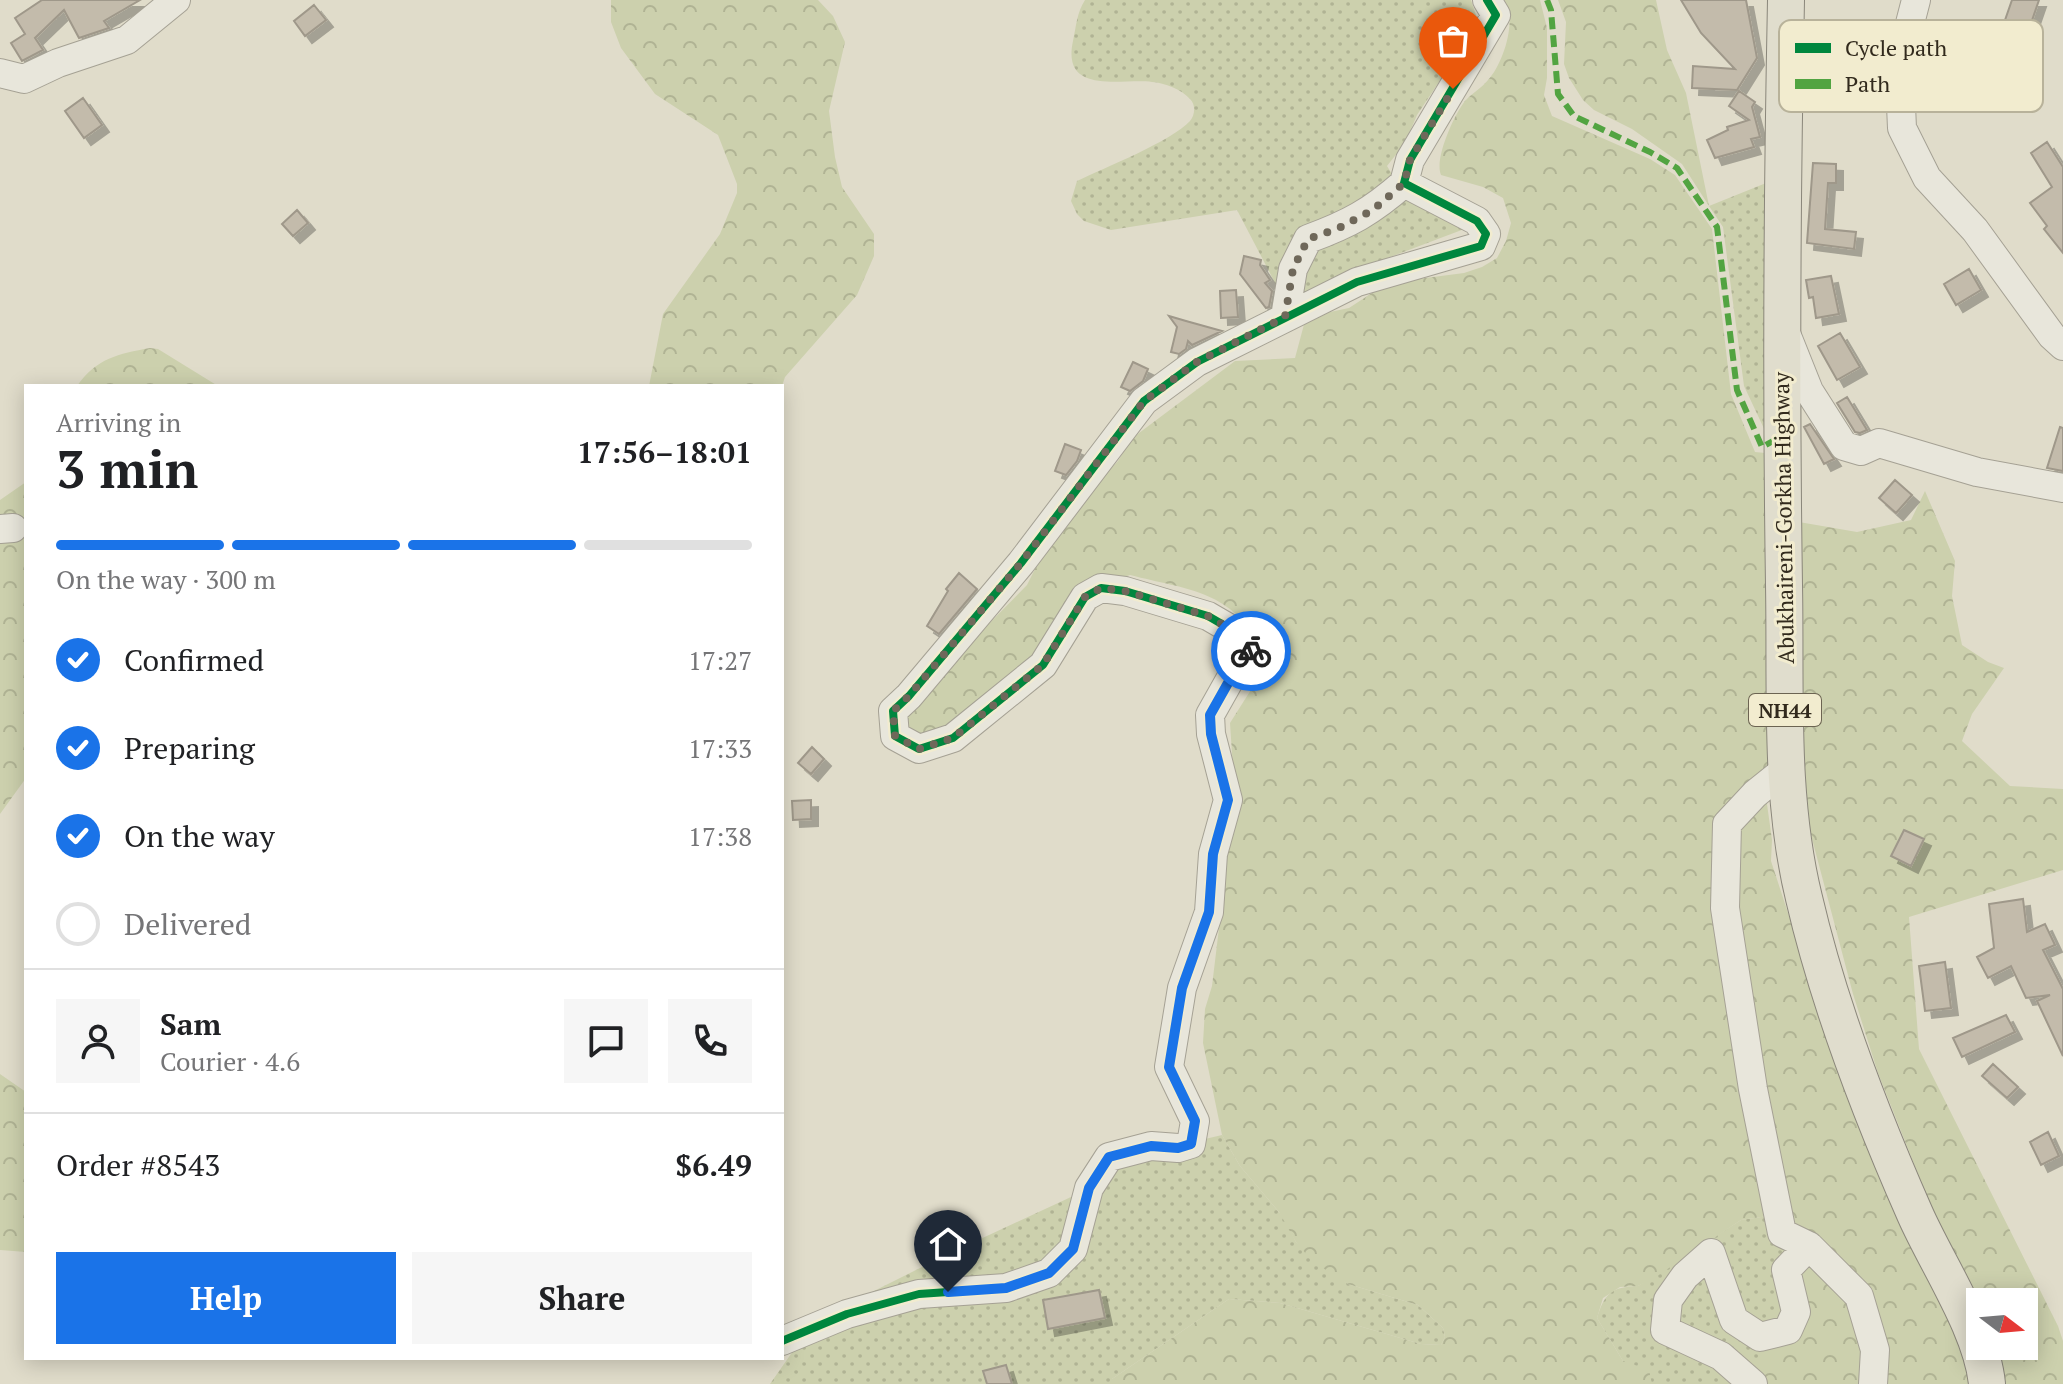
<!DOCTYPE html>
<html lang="en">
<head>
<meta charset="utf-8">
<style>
  :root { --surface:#fff; --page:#f6f6f6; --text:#202124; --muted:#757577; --line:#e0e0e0; --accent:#1a73e8 }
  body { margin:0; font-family:"PT Serif",serif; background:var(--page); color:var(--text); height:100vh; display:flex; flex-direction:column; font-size:30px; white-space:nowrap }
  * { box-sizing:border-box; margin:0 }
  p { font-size:26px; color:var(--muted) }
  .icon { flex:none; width:44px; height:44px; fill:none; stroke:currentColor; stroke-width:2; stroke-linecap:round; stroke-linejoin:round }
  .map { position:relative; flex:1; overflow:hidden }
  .sheet { position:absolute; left:24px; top:384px; width:760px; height:976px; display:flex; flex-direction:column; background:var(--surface); border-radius:0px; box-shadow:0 4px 20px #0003 }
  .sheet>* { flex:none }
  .needle { width:52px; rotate:106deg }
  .buttons { position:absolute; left:1966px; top:1288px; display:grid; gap:16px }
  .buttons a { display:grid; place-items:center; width:72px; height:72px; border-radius:0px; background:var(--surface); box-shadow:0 4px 20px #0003; font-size:40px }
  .pin { position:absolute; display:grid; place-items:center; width:68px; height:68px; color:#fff; margin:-82px -34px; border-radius:50% 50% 50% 0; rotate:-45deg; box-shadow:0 0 8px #0007 }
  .pin .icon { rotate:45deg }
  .courier { position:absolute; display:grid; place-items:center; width:80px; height:80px; margin:-40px; border:6px solid #1a73e8; border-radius:50%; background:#fff; color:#222; box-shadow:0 2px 10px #0007 }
  .head em { font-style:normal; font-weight:800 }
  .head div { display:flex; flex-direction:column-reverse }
  .head { display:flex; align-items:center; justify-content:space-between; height:136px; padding:0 32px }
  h1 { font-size:52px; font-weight:800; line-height:60px }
  .bar { display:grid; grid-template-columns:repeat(4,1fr); gap:12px 8px; align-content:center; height:96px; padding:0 32px }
  .bar i { height:10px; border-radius:6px; background:var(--line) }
  .bar .active { background:var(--accent) }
  .bar p { grid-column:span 4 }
  .line { display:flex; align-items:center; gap:20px; padding:0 32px; border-top:2px solid var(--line) }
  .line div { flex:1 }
  .round { display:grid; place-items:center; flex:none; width:84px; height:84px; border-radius:0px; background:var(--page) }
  ol { padding:0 32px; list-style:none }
  li { display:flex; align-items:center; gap:24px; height:88px }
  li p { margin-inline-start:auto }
  li .icon { padding:8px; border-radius:50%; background:var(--accent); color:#fff; stroke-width:4 }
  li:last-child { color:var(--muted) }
  li i { width:44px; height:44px; border:4px solid var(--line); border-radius:50% }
  .cta { display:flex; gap:16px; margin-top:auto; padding:16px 32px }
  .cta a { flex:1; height:92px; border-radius:0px; background:var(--accent); color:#fff; font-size:32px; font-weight:800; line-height:92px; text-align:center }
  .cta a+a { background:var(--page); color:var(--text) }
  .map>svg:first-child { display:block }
  .grass { fill:url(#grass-dots) }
  .forest { fill:url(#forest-crowns) }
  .building { fill:#c3bbab; stroke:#9f988a; stroke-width:2; filter:url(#shadow) }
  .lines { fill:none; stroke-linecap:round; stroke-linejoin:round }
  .minor-casing { stroke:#a5a194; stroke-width:30 }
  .major-casing { stroke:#8a867a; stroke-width:38 }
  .minor { stroke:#e8e6db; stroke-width:28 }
  .major { stroke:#e0ddcd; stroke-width:36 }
  .quiet { stroke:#52a441; stroke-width:6; stroke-dasharray:12 6; stroke-linecap:butt }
  .cycleway-casing { stroke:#f2eccf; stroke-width:13 }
  .cycleway { stroke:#00873e; stroke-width:8 }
  .done { stroke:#6f685a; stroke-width:8; stroke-dasharray:0 14.4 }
  .route { stroke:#1a73e8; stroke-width:10 }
  .labels { text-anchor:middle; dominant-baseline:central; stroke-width:6; stroke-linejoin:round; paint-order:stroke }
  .shield { fill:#f2eccf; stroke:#6c6452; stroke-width:2 }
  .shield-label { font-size:20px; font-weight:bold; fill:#322a1d }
  .street-label { font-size:22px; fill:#322a1d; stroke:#f2eccf }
  .key { fill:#f2eccf; stroke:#b8b29a; stroke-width:2 }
  .key-label { font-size:22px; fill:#322a1d }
</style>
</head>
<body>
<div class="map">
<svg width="2063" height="1384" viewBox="0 0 2063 1384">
  <defs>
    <pattern id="grass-dots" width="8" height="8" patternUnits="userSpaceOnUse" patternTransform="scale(2)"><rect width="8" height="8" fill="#ccd0ad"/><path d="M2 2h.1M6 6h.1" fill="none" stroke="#b0b394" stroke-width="1.8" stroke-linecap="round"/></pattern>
    <pattern id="forest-crowns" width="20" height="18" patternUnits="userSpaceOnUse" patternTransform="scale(2)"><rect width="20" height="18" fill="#ccd0ad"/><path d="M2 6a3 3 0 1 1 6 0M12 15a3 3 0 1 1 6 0" fill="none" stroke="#b0b394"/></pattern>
    <filter id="shadow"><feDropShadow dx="7" dy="7" stdDeviation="0" flood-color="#0004"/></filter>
  </defs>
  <rect width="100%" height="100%" fill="#e0dcca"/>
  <path class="grass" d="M1085 0H1471L1477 18 1465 43 1457 48 1439 82 1417 115 1405 143 1387 166 1406 197 1467 228 1332 279 1281 317 1283 298 1237 210 1111 230 1084 221 1077 214 1071 201 1077 181C1104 168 1172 141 1190 121 1195 115 1196 105 1190 99 1181 89 1165 83 1152 82 1122 78 1061 96 1073 41 1076 27 1077 12 1085 0Z
    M1776 179 1767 435 1744 386 1723 227 1709 206Z
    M1222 1135 1240 1166 1284 1218 1296 1242 1348 1284 1418 1305 1443 1328 1445 1337 1441 1345 1421 1344 1280 1303 1229 1299 1112 1379V1384H770L814 1321 946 1255 1071 1197 1089 1206 1106 1174 1137 1155Z
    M1768 1216 1799 1223 1792 1264 1801 1301 1760 1384H1652L1623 1361 1597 1318C1605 1293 1611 1287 1638 1286L1741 1220Z"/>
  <path class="forest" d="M611 0H818L833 16 845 42 829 111 835 157 842 187 874 234V256L857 295 785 377 782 386H649L663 314 720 234 737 193V184L718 135 655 94 621 48 611 22Z
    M1504 0H1540L1547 28V78L1544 95 1552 116 1650 159 1675 175 1712 229 1731 394 1755 452 1776 454 1780 727 1767 804 1772 840 1771 861 1789 916 1985 1384H1760L1755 1364 1804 1326 1792 1264 1799 1224 1768 1216 1741 1220 1657 1276 1638 1286 1620 1287 1603 1298 1597 1318 1623 1361 1649 1370 1652 1384H1112V1379L1229 1299 1280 1303 1421 1344 1441 1345 1445 1337 1443 1328 1418 1305 1348 1284 1312 1261 1296 1242 1279 1212 1240 1166 1222 1135 1203 1043 1205 1009 1212 986 1219 928 1216 916 1223 854 1235 799 1230 723 1254 685 1261 644C1226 589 1188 590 1130 575L1118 579 971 713 919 742 899 715 1027 585 1053 533 1085 495 1118 461 1131 439 1235 361 1295 358 1306 317 1349 308 1375 291 1410 280 1464 273 1482 267 1497 258 1506 241 1511 223 1503 198 1483 187 1441 175C1434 159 1454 115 1465 101 1472 93 1482 88 1488 80 1503 64 1518 19 1504 0Z
    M1558 0H1656L1667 50 1686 93 1709 206 1682 164 1632 129 1594 110 1583 100 1569 78 1564 64 1566 22Z
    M150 348 158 349 218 386H77C97 358 118 354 150 348Z
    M26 482V778L0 814V500Z
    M1925 491 1955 561 1952 596 1962 645 1988 662 2004 668 1972 714 1962 741 2010 786 2063 789V870L1909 917 1919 1049 2058 1326 2063 1341V1384H1998L1986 1346H2024V1302H1980V1331L1878 1073 1853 994 1806 816 1799 766V522L1857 532 1911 520Z
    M0 1074 26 1092V1252L0 1250Z"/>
  <path class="building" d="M42 0H140L104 21 109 28 79 38 64 10 35 38 43 50 22 61 11 43 25 34 15 18Z
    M1681 0H1746L1757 58 1737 90 1692 88 1693 66 1735 69 1701 33Z
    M2012 0H2039L2011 81 1987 72Z
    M314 5 326 20 305 36 294 21Z
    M1739 91 1755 102 1752 107 1760 137 1751 139 1754 147 1715 158 1707 140 1728 130 1727 127 1749 120 1729 106Z
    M83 98 102 125 84 138 65 111Z
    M2047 142 2063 167V253L2044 229 2047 226 2030 203 2052 187 2031 153Z
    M1813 163 1836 164V183H1828L1825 229 1856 232 1854 249 1807 243Z
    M297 210 308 223 293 236 282 224Z
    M1244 256 1261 260 1260 265 1270 280 1265 283 1272 291 1269 307 1266 308 1240 274Z
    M1969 269 1981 290 1956 305 1944 284Z
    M1831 276 1839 314 1816 318 1813 297 1809 298 1806 280Z
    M1236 290 1238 317 1221 318 1220 291Z
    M1169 316 1186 321 1222 331 1192 345 1188 341 1186 349 1179 354 1171 352 1177 327Z
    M1840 333 1860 367 1837 380 1818 346Z
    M1133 362 1148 369 1143 381 1130 391 1121 387Z
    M1847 397 1867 430 1860 433 1855 432 1837 403Z
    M1810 424 1834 459 1824 464 1804 427Z
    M2060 427 2063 428V471L2047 468Z
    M1065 444 1081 450 1077 461 1066 475 1055 471Z
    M1895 480 1912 495 1896 513 1879 498Z
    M959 573 977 589 939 634 927 626 948 591 946 589Z
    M812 747 824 759 811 774 798 763Z
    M811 800V819L793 820 792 801Z
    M1904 830 1924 839 1911 866 1891 856Z
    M2023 899 2027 932 2045 924 2055 945 2043 950 2063 989V1056L2037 1001 2050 995 2026 998 2011 966 1988 978 1977 957 1994 948 1989 904Z
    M1945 962 1951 1008 1925 1011 1919 966Z
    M2006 1015 2015 1032 1962 1057 1953 1038Z
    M1993 1064 2018 1087 2007 1098 1982 1076Z
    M2048 1132 2059 1156 2041 1165 2030 1142Z
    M1099 1290 1105 1318 1048 1329 1043 1300Z
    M1006 1365 1012 1384H987L983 1371Z"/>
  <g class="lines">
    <g class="minor-casing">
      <path id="minor" d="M1916 0 1907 35 1900 83 1902 128 1927 178 1975 230 2052 336 2063 346
        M0 73 24 79 58 63 127 40 176 0
        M1285 317 1293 269 1308 239C1349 224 1371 212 1404 183
        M1787 336 1809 391 1844 446 1861 451 1879 443 1977 472 2063 488
        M0 529 13 528
        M1786 769 1755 794 1727 824 1725 908 1753 1089 1782 1233 1809 1246
        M782 1341 847 1314 919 1294 1006 1288 1049 1273 1073 1249 1089 1188 1109 1157 1151 1146 1178 1148 1191 1144 1195 1121 1169 1067 1182 988 1209 912 1213 854 1228 800 1211 734 1210 715 1237 667 1252 649 1239 634 1208 616 1125 591 1101 588 1085 597 1043 665 953 738 919 749 895 736 893 711 909 696 1021 563 1144 401 1197 362 1357 282 1481 246 1486 234 1477 221 1404 183 1410 160 1496 15 1487 0
        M1753 1384 1721 1356 1665 1330 1668 1300 1685 1276 1711 1253 1734 1320 1760 1337 1788 1330 1796 1312 1786 1270 1809 1246 1859 1296 1875 1350 1873 1384"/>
    </g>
    <g class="major-casing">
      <path id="major" d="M1786 0C1782 195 1781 390 1784 585 1786 690 1779 796 1804 898 1829 1006 1870 1112 1915 1214 1937 1264 1982 1330 1987 1384"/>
    </g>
    <use href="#minor" class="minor"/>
    <use href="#major" class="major"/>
    <path class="quiet" d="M1547 0 1551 10 1558 94 1574 116 1650 152 1677 168 1717 227 1737 390 1762 447 1782 436"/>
    <g class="cycleway-casing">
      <path id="cycleway" d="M782 1341 847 1314 919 1294 1006 1288 1049 1273 1073 1249 1089 1188 1109 1157 1151 1146 1178 1148 1191 1144 1195 1121 1169 1067 1182 988 1209 912 1213 854 1228 800 1211 734 1210 715 1237 667 1252 649 1239 634 1208 616 1125 591 1101 588 1085 597 1043 665 953 738 919 749 895 736 893 711 909 696 1021 563 1144 401 1197 362 1357 282 1481 246 1486 234 1477 221 1404 183 1410 160 1496 15 1487 0"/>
    </g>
    <use href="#cycleway" class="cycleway"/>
  </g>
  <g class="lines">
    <path class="done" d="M1251 651 1252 649 1239 634 1208 616 1125 591 1101 588 1085 597 1043 665 953 738 919 749 895 736 893 711 909 696 1021 563 1144 401 1197 362 1285 317 1293 269 1308 239 1339 228 1373 210 1404 183 1410 160 1453 89"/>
    <path class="route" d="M948 1292 1006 1288 1049 1273 1073 1249 1089 1188 1109 1157 1151 1146 1178 1148 1191 1144 1195 1121 1169 1067 1182 988 1209 912 1213 854 1228 800 1211 734 1210 715 1237 667 1251 651"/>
  </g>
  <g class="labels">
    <rect class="shield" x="1749" y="694" width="72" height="32" rx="6"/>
    <g class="shield-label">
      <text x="1785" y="710">NH44</text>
    </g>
    <g class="street-label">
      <text transform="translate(1783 518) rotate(-91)">Abukhaireni-Gorkha Highway</text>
    </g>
  </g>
  <rect x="1779" y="20" width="264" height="92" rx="12" class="key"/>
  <rect x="1795" y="43" width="36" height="10" fill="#00873e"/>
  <rect x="1795" y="79" width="36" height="10" fill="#52a441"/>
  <g class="key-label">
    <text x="1845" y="56">Cycle path</text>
    <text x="1845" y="92">Path</text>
  </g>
</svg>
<div class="buttons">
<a><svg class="needle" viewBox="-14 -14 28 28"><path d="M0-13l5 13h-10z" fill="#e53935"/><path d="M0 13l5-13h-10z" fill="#757577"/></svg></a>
</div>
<div class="pin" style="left:1453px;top:89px;background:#ea580c"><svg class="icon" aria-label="bag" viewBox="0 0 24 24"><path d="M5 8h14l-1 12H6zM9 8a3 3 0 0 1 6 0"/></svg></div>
<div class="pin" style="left:948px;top:1292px;background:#1f2937"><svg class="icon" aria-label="home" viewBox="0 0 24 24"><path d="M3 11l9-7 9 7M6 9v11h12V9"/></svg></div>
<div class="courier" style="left:1251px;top:651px"><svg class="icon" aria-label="bike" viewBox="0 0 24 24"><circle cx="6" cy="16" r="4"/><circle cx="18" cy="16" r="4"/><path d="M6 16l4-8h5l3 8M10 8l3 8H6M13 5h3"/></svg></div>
<section class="sheet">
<div class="head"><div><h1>3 min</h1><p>Arriving in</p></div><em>17:56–18:01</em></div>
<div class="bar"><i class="active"></i><i class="active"></i><i class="active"></i><i></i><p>On the way · 300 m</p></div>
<ol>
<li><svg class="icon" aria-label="check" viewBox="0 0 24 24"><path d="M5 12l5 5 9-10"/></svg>Confirmed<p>17:27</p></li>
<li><svg class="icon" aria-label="check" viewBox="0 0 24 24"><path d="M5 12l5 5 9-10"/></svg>Preparing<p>17:33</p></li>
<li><svg class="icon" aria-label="check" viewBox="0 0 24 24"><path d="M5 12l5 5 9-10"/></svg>On the way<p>17:38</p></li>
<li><i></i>Delivered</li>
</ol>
<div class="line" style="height:144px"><a class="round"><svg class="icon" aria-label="person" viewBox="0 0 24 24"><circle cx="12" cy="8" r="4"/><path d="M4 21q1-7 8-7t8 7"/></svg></a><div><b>Sam</b><p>Courier · 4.6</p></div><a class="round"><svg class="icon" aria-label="chat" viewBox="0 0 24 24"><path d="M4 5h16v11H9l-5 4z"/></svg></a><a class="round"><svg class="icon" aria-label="phone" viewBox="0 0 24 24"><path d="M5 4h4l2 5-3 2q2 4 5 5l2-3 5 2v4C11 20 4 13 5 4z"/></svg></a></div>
<div class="line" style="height:104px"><div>Order #8543</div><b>$6.49</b></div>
<div class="cta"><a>Help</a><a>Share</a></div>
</section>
</div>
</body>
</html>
